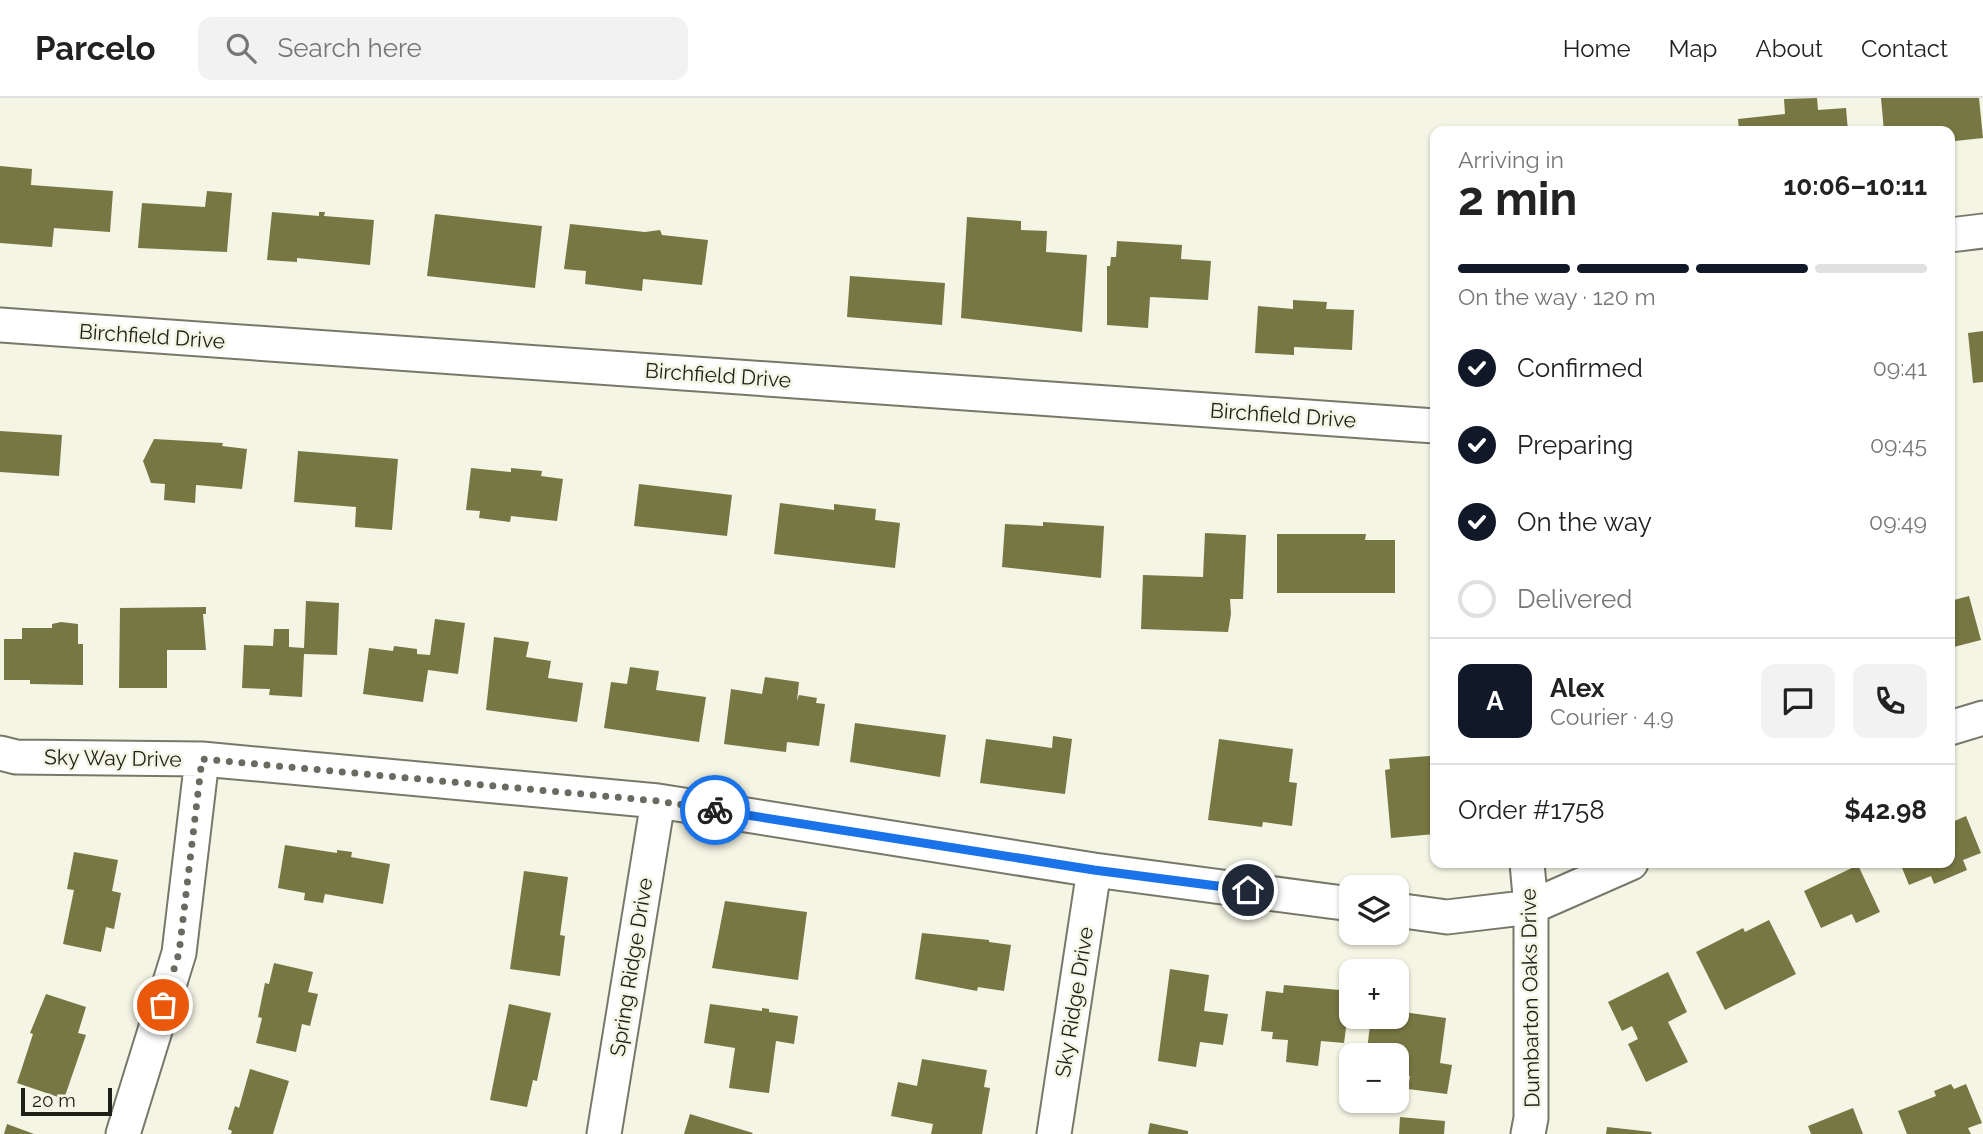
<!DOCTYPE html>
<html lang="en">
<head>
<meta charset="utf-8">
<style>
  :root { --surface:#fff; --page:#f2f2f2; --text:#222; --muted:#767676; --line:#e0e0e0; --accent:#111827 }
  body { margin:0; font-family:Raleway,sans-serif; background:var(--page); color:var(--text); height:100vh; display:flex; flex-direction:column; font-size:26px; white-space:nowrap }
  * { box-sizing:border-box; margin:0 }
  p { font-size:23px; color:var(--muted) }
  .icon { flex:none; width:38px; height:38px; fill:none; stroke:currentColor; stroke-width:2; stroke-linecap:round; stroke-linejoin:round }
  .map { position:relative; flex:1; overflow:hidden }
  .side { position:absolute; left:1430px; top:28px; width:525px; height:742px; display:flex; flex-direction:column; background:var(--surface); border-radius:14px; box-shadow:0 2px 5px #0004 }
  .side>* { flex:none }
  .fabs { position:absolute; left:1339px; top:777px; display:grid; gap:14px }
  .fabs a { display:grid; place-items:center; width:70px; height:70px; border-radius:14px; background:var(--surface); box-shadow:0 2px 5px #0004; font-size:35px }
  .scale { position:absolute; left:21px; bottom:18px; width:91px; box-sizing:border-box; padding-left:7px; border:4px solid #1f1f19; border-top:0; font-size:19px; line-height:24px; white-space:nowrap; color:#1f1f19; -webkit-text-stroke:5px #f4f5e4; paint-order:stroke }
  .pin { position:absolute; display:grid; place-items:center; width:60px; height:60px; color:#fff; margin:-30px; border:4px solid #fff; border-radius:50%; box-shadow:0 2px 7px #0007 }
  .courier { position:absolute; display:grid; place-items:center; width:70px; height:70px; margin:-35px; border:5px solid #1a73e8; border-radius:50%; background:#fff; color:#222; box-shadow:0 2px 9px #0007 }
  .headline em { font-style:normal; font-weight:700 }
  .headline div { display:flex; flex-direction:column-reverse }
  .headline { display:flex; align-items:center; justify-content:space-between; height:119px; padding:0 28px }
  h1 { font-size:46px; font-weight:700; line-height:52px }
  .bar { display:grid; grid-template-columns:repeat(4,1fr); gap:10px 7px; align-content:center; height:84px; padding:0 28px }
  .bar i { height:9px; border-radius:5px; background:var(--line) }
  .bar .on { background:var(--accent) }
  .bar p { grid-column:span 4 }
  .line { display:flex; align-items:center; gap:18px; padding:0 28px; border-top:2px solid var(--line) }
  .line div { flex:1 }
  .round { display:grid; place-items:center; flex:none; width:74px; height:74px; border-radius:14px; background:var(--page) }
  ol { padding:0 28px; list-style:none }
  li { display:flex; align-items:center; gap:21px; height:77px }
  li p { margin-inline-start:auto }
  li .icon { padding:7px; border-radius:50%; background:var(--accent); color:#fff; stroke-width:4 }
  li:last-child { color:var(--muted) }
  li i { width:38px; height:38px; border:4px solid var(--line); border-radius:50% }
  header { display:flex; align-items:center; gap:42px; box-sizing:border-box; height:98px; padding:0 35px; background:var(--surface); border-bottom:2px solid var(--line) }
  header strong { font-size:33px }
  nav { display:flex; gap:38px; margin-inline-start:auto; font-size:24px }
  .search { width:490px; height:63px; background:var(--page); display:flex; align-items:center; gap:18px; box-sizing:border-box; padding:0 24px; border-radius:14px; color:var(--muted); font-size:26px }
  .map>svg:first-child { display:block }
  .building { fill:#774 }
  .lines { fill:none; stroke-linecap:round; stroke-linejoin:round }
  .street-casing { stroke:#78786a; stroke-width:37 }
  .street { stroke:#fff; stroke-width:33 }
  .done { stroke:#6a6a60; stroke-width:7; stroke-dasharray:0 12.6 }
  .route { stroke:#1a73e8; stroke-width:9 }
  .labels { text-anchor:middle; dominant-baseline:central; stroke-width:5; stroke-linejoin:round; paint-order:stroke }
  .street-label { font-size:21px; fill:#1f1f19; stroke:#f4f5e4 }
</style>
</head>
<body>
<header>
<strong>Parcelo</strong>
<div class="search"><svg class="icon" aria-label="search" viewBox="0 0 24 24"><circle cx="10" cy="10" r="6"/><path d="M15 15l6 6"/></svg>Search here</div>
<nav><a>Home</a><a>Map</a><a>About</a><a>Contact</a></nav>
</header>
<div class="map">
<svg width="1983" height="1036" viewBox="0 0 1983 1036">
  <rect width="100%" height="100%" fill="#f4f5e4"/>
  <path class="building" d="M1817 0 1818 12 1846 10 1848 33H1739L1738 21 1785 16 1784 1Z
    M1881 0H1979L1983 40 1955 43V51L1950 52V33H1884Z
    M0 68 32 71 31 87 113 93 110 134 54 130 52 149 0 145Z
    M207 93 232 95 227 154 138 150 142 105 205 109Z
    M272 114 319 118V114H325L324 118 374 122 370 167 297 160V164L267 162Z
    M435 116 542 128 535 190 427 178Z
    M967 119 1021 123V132L1047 133 1046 154 1087 157 1082 234 961 220Z
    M570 126 645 134 660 132 662 137 708 142 702 187 643 181 642 193 585 186 586 173 564 171Z
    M1117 143 1182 147 1181 161 1211 163 1208 202 1150 199 1148 230 1107 227V168H1110L1111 159H1116Z
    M850 178 945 185 942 227 847 219Z
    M1293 202 1327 204 1326 211 1354 212 1352 252 1294 249V257L1255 255 1258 208 1293 211Z
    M1983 233V284L1973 285 1968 235Z
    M0 333 62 337 59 378 0 374Z
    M154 341 223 345 222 348 247 351 242 391 196 387 195 405 164 402 165 386 151 385 143 363Z
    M298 353 398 361 392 432 355 429 356 409 294 404Z
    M471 370 511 374V370L542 373 541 378 563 381 557 423 511 418 510 424 479 420 480 413 466 412Z
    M639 386 732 397 727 438 634 428Z
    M780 405 834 412V406L876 411 875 422 900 425 895 470 774 456Z
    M1043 424 1104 428 1101 480 1002 469 1005 426 1043 428Z
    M1205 435 1246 437 1243 501H1230L1231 516 1228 534 1141 531 1143 477 1203 479Z
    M1277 436H1366L1365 442H1395V495H1277Z
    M1969 498 1981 542 1950 550V503Z
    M306 503 339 505 337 557 304 556 302 599 269 597 270 591 242 590 244 547 273 548 274 531H289V549L304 550Z
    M206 509V516H203L206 552H167V590H119L120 510Z
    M435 521 465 525 458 576 428 572 423 604 363 596 369 550 393 553 394 548 417 551V556L430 557Z
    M61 524 78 526V546H83V587L30 586V582H4V541H22V530H52V526Z
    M494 539 529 544 526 559 551 563 548 580 583 585 577 624 486 612Z
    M630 569 659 573 656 592 706 599 699 644 604 630 611 584 627 586Z
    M765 579 799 584 797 603 799 597 817 600 816 605 825 606 819 648 787 644 786 654 724 646 731 591 762 596Z
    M855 625 946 637 940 679 850 664Z
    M1053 638 1072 641 1065 696 980 685 986 641 1052 650Z
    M1219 641 1293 651 1289 684 1297 685 1292 728 1263 724 1262 729 1208 722Z
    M1430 658 1435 736 1391 740 1385 672 1390 671 1389 661Z
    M1966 718 1981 755 1963 762 1967 772 1934 786 1931 778 1909 787 1900 765H1950V725Z
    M285 747 337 755V752L352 754 351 759 390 766 383 806 325 796 323 805 304 802 305 795 278 790Z
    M74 754 118 762 112 793 121 795 114 831 106 829 101 854 63 846 74 792 67 791Z
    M1858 767 1880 814 1856 825 1852 816 1821 830 1804 793Z
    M524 773 568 779 560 837 565 838 560 878 510 871Z
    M725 803 807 814 798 882 712 870Z
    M1769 822 1796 876 1725 912 1696 854 1743 830 1745 834Z
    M922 835 989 842V844L1011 847 1004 893 978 889 977 893 915 881Z
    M274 865 313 874 308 894 318 896 310 928 302 926 296 954 256 945 262 920 258 919 265 885 269 886Z
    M1170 871 1209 877 1204 913 1228 916 1223 947 1200 944 1196 969 1158 963Z
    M1668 874 1687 914 1668 924 1688 964 1646 984 1628 946 1638 941 1632 928 1622 933 1608 904Z
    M1284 887 1351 893 1344 945 1321 943 1318 968 1286 964 1288 942 1272 941 1273 934 1261 933 1266 893 1283 895Z
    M46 896 86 909 78 935 86 937 64 1001 17 985 33 936 30 935Z
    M1396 904 1404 905 1403 914 1446 920 1440 965 1452 967 1447 996 1408 991 1410 978 1396 976V957L1367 952 1371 919H1396Z
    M509 906 551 915 537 983 533 982 527 1009 490 1002Z
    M710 906 762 913V910L769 911V914L798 918 794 946 776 943 769 995 729 990 735 950 704 945Z
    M922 961 987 972 984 989 990 990 982 1036H931L933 1026 891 1018 898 984 917 988Z
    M250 971 289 983 273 1036H231L232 1033 228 1031 235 1008 239 1010Z
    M1951 986 1954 991 1966 986 1982 1025 1968 1030 1971 1036H1907L1898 1013 1936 998 1934 993Z
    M1853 1010 1863 1036H1811L1808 1028Z
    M690 1016 753 1035 752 1036H684Z
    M1400 1019 1445 1023 1444 1036H1399Z
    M1150 1025 1188 1033V1036H1148Z
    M7 1026 34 1036H4Z
    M1607 1029 1652 1034 1651 1036H1606Z"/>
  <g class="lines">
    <g class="street-casing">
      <path id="street" d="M1950 137 1983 133
        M0 227 1435 328
        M1950 630 1983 620
        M0 655 16 659 202 661 658 703 1094 772 1351 806
        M1527 765 1531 809V1020L1528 1036
        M1396 812 1447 819 1531 809 1631 765
        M123 1036 179 855 202 661
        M604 1036 658 703
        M1054 1036 1094 772"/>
    </g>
    <use href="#street" class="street"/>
  </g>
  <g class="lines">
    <path class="done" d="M163 907 179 855 202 661 658 703 715 712"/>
    <path class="route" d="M715 712 1094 772 1248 792"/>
  </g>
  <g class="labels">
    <g class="street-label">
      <text transform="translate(152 238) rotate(4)">Birchfield Drive</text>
      <text transform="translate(718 277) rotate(4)">Birchfield Drive</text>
      <text transform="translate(1283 317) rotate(4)">Birchfield Drive</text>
      <text transform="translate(113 660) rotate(1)">Sky Way Drive</text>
      <text transform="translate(631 869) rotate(-81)">Spring Ridge Drive</text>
      <text transform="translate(1530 900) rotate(-91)">Dumbarton Oaks Drive</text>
      <text transform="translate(1074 904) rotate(-81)">Sky Ridge Drive</text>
    </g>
  </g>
</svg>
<div class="fabs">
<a><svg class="icon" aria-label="layers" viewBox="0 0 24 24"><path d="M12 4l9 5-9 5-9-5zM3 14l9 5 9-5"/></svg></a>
<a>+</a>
<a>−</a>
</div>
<div class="scale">20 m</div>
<div class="pin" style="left:163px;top:907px;background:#ea580c"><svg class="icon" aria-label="bag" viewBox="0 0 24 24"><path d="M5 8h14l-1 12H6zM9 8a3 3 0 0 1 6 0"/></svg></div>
<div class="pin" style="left:1248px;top:792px;background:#1f2937"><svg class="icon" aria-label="home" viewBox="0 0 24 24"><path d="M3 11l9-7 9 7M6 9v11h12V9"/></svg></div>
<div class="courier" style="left:715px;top:712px"><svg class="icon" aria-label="bike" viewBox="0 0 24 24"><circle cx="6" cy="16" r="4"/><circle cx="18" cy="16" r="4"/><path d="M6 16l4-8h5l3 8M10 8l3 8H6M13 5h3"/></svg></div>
<section class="side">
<div class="headline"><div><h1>2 min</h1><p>Arriving in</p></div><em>10:06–10:11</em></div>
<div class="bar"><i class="on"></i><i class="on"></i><i class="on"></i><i></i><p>On the way · 120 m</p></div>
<ol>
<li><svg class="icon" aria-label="check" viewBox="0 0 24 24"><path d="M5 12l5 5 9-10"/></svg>Confirmed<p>09:41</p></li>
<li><svg class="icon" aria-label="check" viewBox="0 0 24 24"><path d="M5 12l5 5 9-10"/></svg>Preparing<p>09:45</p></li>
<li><svg class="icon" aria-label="check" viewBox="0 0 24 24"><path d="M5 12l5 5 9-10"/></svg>On the way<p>09:49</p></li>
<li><i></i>Delivered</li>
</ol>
<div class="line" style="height:126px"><b class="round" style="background:var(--accent);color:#fff">A</b><div><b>Alex</b><p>Courier · 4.9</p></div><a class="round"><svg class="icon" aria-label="chat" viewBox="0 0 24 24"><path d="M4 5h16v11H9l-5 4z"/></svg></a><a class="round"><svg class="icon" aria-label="phone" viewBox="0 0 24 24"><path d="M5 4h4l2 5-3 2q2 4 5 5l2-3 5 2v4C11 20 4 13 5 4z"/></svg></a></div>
<div class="line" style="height:91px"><div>Order #1758</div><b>$42.98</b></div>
</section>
</div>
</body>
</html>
